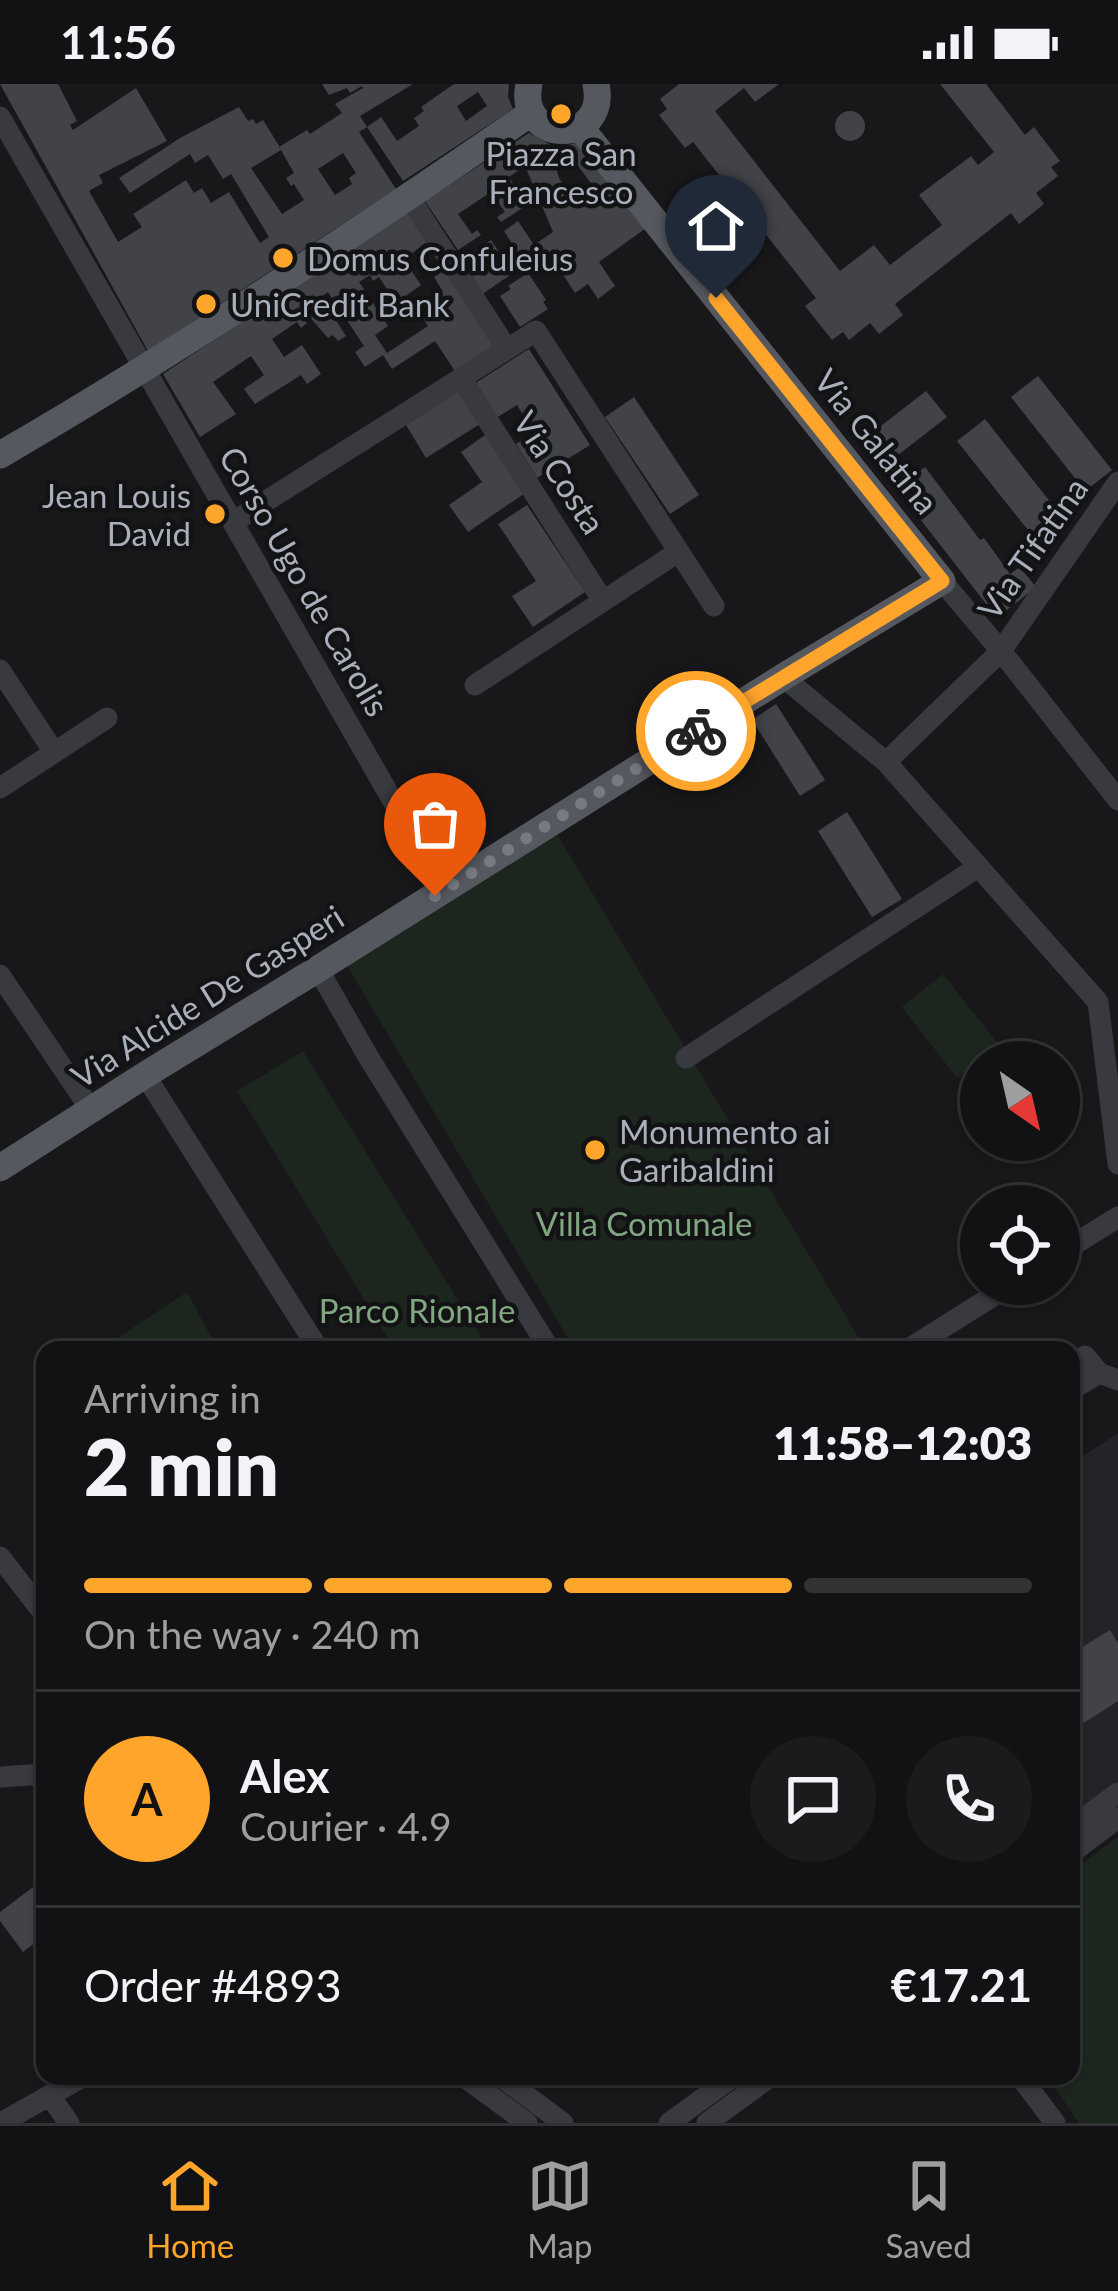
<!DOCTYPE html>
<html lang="en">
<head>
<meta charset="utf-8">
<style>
  :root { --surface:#121214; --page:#1b1b1d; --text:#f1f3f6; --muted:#9c9ea0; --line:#313234; --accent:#ffa52c }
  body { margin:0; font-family:Lato,sans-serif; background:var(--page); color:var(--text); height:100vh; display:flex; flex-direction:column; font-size:45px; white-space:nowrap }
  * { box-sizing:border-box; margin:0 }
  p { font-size:39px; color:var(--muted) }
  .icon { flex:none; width:66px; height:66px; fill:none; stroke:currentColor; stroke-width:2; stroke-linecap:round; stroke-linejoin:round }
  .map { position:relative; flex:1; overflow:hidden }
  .details { position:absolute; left:36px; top:1257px; width:1044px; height:744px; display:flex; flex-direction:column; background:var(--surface); border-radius:24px; box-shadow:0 3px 9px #0004,0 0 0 3px var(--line) }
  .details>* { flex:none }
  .needle { width:78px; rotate:146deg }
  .controls { position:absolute; left:960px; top:957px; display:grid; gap:24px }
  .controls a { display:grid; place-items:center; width:120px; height:120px; border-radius:50%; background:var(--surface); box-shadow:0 3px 9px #0004,0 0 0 3px var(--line); font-size:60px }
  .pin { position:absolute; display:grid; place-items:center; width:102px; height:102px; color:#fff; margin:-123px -51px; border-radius:50% 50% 50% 0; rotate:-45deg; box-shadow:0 0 12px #0007 }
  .pin .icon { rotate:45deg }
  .courier { position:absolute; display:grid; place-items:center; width:120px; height:120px; margin:-60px; border:9px solid #ffa52c; border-radius:50%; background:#fff; color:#222; box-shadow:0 3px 15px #0007 }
  .overview em { font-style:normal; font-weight:800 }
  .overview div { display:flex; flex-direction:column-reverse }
  .overview { display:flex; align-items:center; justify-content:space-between; height:204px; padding:0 48px }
  h1 { font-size:78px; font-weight:800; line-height:90px }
  .bar { display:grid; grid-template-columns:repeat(4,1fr); gap:18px 12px; align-content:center; height:144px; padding:0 48px }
  .bar i { height:15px; border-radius:9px; background:var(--line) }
  .bar .selected { background:var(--accent) }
  .bar p { grid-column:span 4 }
  .line { display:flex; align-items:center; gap:30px; padding:0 48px; border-top:3px solid var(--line) }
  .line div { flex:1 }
  .round { display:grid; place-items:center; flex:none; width:126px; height:126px; border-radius:63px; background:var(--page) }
  .status { display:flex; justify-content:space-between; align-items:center; height:84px; padding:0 60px; background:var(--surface); direction:ltr }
  .status svg { height:33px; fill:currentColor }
  .tabs { display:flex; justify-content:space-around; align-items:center; height:168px; border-top:3px solid var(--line); background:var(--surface); font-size:33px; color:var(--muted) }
  .tabs a { display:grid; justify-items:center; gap:6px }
  .tabs .selected { color:var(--accent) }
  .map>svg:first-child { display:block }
  .built { fill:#242428 }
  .green { fill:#1d261e }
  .building { fill:#424348; fill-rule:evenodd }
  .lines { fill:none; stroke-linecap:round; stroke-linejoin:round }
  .minor { stroke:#393a40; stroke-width:21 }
  .major { stroke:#55585f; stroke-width:27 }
  .done { stroke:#767b83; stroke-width:12; stroke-dasharray:0 21.6 }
  .route { stroke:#ffa52c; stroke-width:15 }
  .poi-dot { fill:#ffa52c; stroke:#131316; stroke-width:4.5 }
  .labels { text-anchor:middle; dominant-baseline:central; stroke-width:9; stroke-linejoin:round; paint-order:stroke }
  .poi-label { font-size:33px; fill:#a9b0bb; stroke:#131316; text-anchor:start }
  .street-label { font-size:33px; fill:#a9b0bb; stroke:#131316 }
  .park-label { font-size:33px; fill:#80a77f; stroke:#131316 }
</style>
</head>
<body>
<div class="status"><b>11:56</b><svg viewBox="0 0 49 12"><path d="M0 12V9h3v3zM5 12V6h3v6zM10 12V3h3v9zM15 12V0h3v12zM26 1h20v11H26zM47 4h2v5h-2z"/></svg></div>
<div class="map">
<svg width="1118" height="2039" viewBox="0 0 1118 2039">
  <rect width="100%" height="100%" fill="#18181b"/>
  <path class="built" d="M1118 1349V1699L1071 1734V1380Z"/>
  <path class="green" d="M555 747 866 1266H575L345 878Z
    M943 890 999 961 957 994 902 923Z
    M303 967 489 1266H395L237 1007Z
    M187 1208 218 1266H99Z
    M1118 1753V2039H1079L1047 1992H1071V1788Z"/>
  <path class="building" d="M0 0H58L77 37 70 41 73 46 136 4 167 57 99 91 103 99 89 107 118 158 142 143 133 130 186 96 194 109 202 104 211 119 229 108 260 159 269 153 231 90 223 95 208 71 195 79 190 70 130 109 119 94 180 54 239 23 248 37 253 35 256 40 263 36 281 65 279 63 307 46 310 50 342 29 335 20 363 4 362 2 350 9 347 4 329 11 322 0H413L360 32 367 43 381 33 397 57 419 42 414 34 424 27 421 23 454 0H509L508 13 513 25 403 97 367 43 359 48 396 105 148 267ZM478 8 487 22 466 37 457 22ZM281 66 294 89 286 94 291 102 294 100 304 116 282 130 251 84ZM343 69 356 89 349 94 352 100 335 111 318 85Z
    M679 0H779L755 18 744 4 715 27 840 187 874 161 890 181 942 141 919 111 971 72 978 81 994 68 940 0H986L1025 51 1034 43 1060 77 1051 83 1058 92 1036 109 1044 120 1019 140 1011 129 895 220 903 231 879 250 870 239 849 256 843 248 832 256 805 222 816 214 693 58 685 64 659 31 667 25 660 15Z
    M835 42a15 15 0 1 1 30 0a15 15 0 1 1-30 0Z
    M529 49 551 61 562 62 580 58 646 144 599 178 615 202 598 215 588 200 575 209 548 167 526 181 504 147 518 137 534 161 553 148 525 82 509 93 527 121 501 138 497 133 505 128 491 108 458 130 472 150 477 146 481 151 458 166 425 117ZM569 69 592 101 573 115 559 94 555 80Z
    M410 126 430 155 406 174H403L421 201 407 211 416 224 442 206 434 193 449 183 499 258 455 287 435 257 392 285 383 271 365 283 355 268 364 262 328 208 321 213 346 252 338 257 333 251 328 254 308 231 304 234 307 239 301 244 297 238 272 255 284 273 302 261 321 290 307 300 301 291 255 320 244 305 264 291 251 272 213 298 236 330 200 353 163 290ZM370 191 373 197 379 193 407 236 419 228 428 242 387 269 375 251 388 242 359 198Z
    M491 156 513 189 481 211 458 177Z
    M528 189 546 216 543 218 548 225 520 243 500 212 511 205 508 202Z
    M529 265 590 361 537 394 516 360 534 349 517 321 496 334 474 300Z
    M1038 292 1112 386 1085 407 1011 313Z
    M459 307 480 340 426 374 406 341Z
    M926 307 947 333 880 385 859 359Z
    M634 313 699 411 670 430 605 333Z
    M985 335 1066 438 1039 460 957 357Z
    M488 349 528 407 468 448 449 421 482 398 461 368Z
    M925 383 980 456 984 454 1010 490 1020 483 1036 503 997 534 896 404Z
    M527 421 585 508 533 543 512 512 536 497 498 440Z
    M776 620 825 696 800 712 752 636Z
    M847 728 902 815 872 833 818 747Z
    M1110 1546 1118 1559V1617L1071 1647V1570Z
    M45 1794V1851L23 1868 0 1837V1828Z"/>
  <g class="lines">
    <path class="minor" d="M0 33 444 806
      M409 113 507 265
      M461 294 603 517
      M233 438 536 247 714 522
      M942 497 1001 567 1118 716
      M0 586 54 668
      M783 593 886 678 1098 918 1118 1080
      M475 601 678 468
      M886 678 1001 567 1118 398
      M0 704 107 634
      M318 885 369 974 550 1266
      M0 891 91 1026
      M686 974 978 783
      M145 991 319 1266
      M1059 1170 1118 1133
      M907 1266 1012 1200
      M1071 1281 1085 1272 1099 1289 1118 1296
      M1071 1306 1099 1289
      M0 1473 45 1531
      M0 1693 45 1690
      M1071 1744 1118 1709
      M1071 1769 1118 1734
      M463 1992 527 2039
      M500 1992 563 2039
      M1020 1992 1055 2039
      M50 2012 69 2039
      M1 2039 84 1992
      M669 2039 734 1992
      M707 2039 771 1992"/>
    <path class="major" d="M529 0C516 61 609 63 596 0
      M0 371C182 265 358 148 531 29
      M0 1084 145 991 318 885 783 593 942 497 580 43"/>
  </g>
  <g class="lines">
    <path class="done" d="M435 812 696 647"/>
    <path class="route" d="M696 647 942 497 716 214"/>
  </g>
  <g class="poi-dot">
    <circle cx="561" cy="30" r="12"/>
    <circle cx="283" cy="174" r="12"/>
    <circle cx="206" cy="220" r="12"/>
    <circle cx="215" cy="430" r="12"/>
    <circle cx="595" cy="1066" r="12"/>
  </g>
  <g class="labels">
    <g class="poi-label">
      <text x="561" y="69" text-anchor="middle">Piazza San<tspan x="561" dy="38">Francesco</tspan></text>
      <text x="307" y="174">Domus Confuleius</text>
      <text x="230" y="220">UniCredit Bank</text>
      <text x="191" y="411" text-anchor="end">Jean Louis<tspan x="191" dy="38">David</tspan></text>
      <text x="619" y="1047">Monumento ai<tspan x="619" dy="38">Garibaldini</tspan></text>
    </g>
    <g class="street-label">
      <text transform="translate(877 357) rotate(51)">Via Galatina</text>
      <text transform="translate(560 388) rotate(57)">Via Costa</text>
      <text transform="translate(1032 464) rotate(-55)">Via Tifatina</text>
      <text transform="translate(305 497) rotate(60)">Corso Ugo de Carolis</text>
      <text transform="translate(207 912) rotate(-32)">Via Alcide De Gasperi</text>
    </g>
    <g class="park-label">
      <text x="644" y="1139">Villa Comunale</text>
      <text x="417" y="1226">Parco Rionale</text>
    </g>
  </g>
</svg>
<div class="controls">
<a><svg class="needle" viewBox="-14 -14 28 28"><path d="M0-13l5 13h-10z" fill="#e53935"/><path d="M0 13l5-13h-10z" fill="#9c9ea0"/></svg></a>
<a><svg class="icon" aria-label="locate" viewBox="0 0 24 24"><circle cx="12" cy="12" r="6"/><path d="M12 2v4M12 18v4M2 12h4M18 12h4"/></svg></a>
</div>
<div class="pin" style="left:435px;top:812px;background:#ea580c"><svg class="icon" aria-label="bag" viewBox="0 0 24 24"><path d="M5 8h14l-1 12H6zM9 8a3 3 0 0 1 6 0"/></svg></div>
<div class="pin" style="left:716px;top:214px;background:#1f2937"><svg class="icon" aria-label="home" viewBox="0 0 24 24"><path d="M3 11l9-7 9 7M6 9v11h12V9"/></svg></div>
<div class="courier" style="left:696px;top:647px"><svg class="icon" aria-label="bike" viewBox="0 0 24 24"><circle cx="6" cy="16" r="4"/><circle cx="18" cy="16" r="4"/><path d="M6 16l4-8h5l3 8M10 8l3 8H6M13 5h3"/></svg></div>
<section class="details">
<div class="overview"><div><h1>2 min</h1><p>Arriving in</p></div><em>11:58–12:03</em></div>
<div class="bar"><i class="selected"></i><i class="selected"></i><i class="selected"></i><i></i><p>On the way · 240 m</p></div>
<div class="line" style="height:216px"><b class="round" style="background:var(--accent);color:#111">A</b><div><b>Alex</b><p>Courier · 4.9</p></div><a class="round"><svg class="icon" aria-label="chat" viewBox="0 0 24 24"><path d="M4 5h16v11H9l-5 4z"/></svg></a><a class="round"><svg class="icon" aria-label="phone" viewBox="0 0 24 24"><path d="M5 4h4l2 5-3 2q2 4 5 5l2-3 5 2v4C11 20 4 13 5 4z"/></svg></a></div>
<div class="line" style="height:156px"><div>Order #4893</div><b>€17.21</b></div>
</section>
</div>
<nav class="tabs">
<a class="selected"><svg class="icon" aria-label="home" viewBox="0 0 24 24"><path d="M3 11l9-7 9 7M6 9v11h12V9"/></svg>Home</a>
<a><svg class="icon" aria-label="map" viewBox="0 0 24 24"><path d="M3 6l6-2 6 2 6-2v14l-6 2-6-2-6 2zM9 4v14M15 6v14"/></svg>Map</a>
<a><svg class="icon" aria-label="saved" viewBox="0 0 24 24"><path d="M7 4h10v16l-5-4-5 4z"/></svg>Saved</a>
</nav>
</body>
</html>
